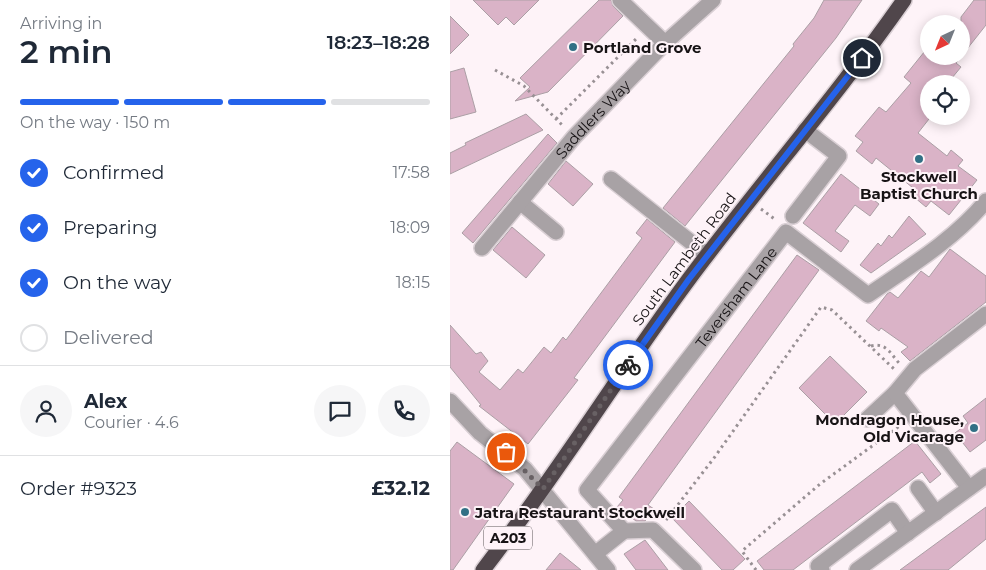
<!DOCTYPE html>
<html lang="en">
<head>
<meta charset="utf-8">
<style>
  :root { --surface:#fff; --page:#f6f6f7; --text:#1f2937; --muted:#747a83; --line:#e0e1e3; --accent:#2563eb }
  body { margin:0; font-family:Montserrat,sans-serif; background:var(--page); color:var(--text); height:100vh; display:flex; flex-direction:column; font-size:19px; white-space:nowrap }
  * { box-sizing:border-box; margin:0 }
  p { font-size:16px; color:var(--muted) }
  .icon { flex:none; width:28px; height:28px; fill:none; stroke:currentColor; stroke-width:2; stroke-linecap:round; stroke-linejoin:round }
  .map { position:relative; flex:1; overflow:hidden }
  .side { display:flex; flex-direction:column; background:var(--surface); width:450px }
  .side>* { flex:none }
  .needle { width:32px; rotate:223deg }
  .fabs { position:absolute; left:470px; top:15px; display:grid; gap:10px }
  .fabs a { display:grid; place-items:center; width:50px; height:50px; border-radius:50%; background:var(--surface); box-shadow:0 2px 12px #0003; font-size:25px }
  .pin { position:absolute; display:grid; place-items:center; width:42px; height:42px; color:#fff; margin:-21px; border:2px solid #fff; border-radius:50%; box-shadow:0 1px 5px #0007 }
  .courier { position:absolute; display:grid; place-items:center; width:50px; height:50px; margin:-25px; border:4px solid #2563eb; border-radius:50%; background:#fff; color:#222; box-shadow:0 1px 6px #0007 }
  .overview em { font-style:normal; font-weight:600 }
  .overview div { display:flex; flex-direction:column-reverse }
  .overview { display:flex; align-items:center; justify-content:space-between; height:85px; padding:0 20px }
  h1 { font-size:32px; font-weight:600; line-height:38px }
  .bar { display:grid; grid-template-columns:repeat(4,1fr); gap:8px 5px; align-content:center; height:60px; padding:0 20px }
  .bar i { height:6px; border-radius:4px; background:var(--line) }
  .bar .active { background:var(--accent) }
  .bar p { grid-column:span 4 }
  .line { display:flex; align-items:center; gap:12px; padding:0 20px; border-top:1px solid var(--line) }
  .line div { flex:1 }
  .round { display:grid; place-items:center; flex:none; width:52px; height:52px; border-radius:26px; background:var(--page) }
  ol { padding:0 20px; list-style:none }
  li { display:flex; align-items:center; gap:15px; height:55px }
  li p { margin-inline-start:auto }
  li .icon { padding:5px; border-radius:50%; background:var(--accent); color:#fff; stroke-width:4 }
  li:last-child { color:var(--muted) }
  li i { width:28px; height:28px; border:2px solid var(--line); border-radius:50% }
  main { display:flex; flex:1; min-height:0 }
  .map>svg:first-child { display:block }
  .building { fill:#dab3c7; stroke:#ab9fa5 }
  .lines { fill:none; stroke-linecap:round; stroke-linejoin:round }
  .minor-casing { stroke:#d9cfd4; stroke-width:18 }
  .highway-casing { stroke:#d9cfd4; stroke-width:18 }
  .path { stroke:#989094; stroke-width:3; stroke-dasharray:2.5 4; stroke-linecap:butt }
  .minor { stroke:#a8a2a5; stroke-width:15 }
  .highway { stroke:#50464b; stroke-width:15 }
  .done { stroke:#686164; stroke-width:5; stroke-dasharray:0 9 }
  .route { stroke:#2563eb; stroke-width:6 }
  .poi-dot { fill:#317085; stroke:#fef3f8; stroke-width:2 }
  .labels { text-anchor:middle; dominant-baseline:central; stroke-width:4; stroke-linejoin:round; paint-order:stroke }
  .shield { fill:#fef3f8; stroke:#5c5659; stroke-width:1 }
  .shield-label { font-size:14px; font-weight:bold; fill:#171315 }
  .poi-label { font-size:15px; font-weight:bold; fill:#171315; stroke:#fef3f8; text-anchor:start }
  .street-label { font-size:15px; fill:#171315; stroke:#fef3f8 }
</style>
</head>
<body>
<main>
<section class="side">
<div class="overview"><div><h1>2 min</h1><p>Arriving in</p></div><em>18:23–18:28</em></div>
<div class="bar"><i class="active"></i><i class="active"></i><i class="active"></i><i></i><p>On the way · 150 m</p></div>
<ol>
<li><svg class="icon" aria-label="check" viewBox="0 0 24 24"><path d="M5 12l5 5 9-10"/></svg>Confirmed<p>17:58</p></li>
<li><svg class="icon" aria-label="check" viewBox="0 0 24 24"><path d="M5 12l5 5 9-10"/></svg>Preparing<p>18:09</p></li>
<li><svg class="icon" aria-label="check" viewBox="0 0 24 24"><path d="M5 12l5 5 9-10"/></svg>On the way<p>18:15</p></li>
<li><i></i>Delivered</li>
</ol>
<div class="line" style="height:90px"><a class="round"><svg class="icon" aria-label="person" viewBox="0 0 24 24"><circle cx="12" cy="8" r="4"/><path d="M4 21q1-7 8-7t8 7"/></svg></a><div><b>Alex</b><p>Courier · 4.6</p></div><a class="round"><svg class="icon" aria-label="chat" viewBox="0 0 24 24"><path d="M4 5h16v11H9l-5 4z"/></svg></a><a class="round"><svg class="icon" aria-label="phone" viewBox="0 0 24 24"><path d="M5 4h4l2 5-3 2q2 4 5 5l2-3 5 2v4C11 20 4 13 5 4z"/></svg></a></div>
<div class="line" style="height:65px"><div>Order #9323</div><b>£32.12</b></div>
</section>
<div class="map">
<svg width="536" height="570" viewBox="0 0 536 570">
  <rect width="100%" height="100%" fill="#fef3f8"/>
  <path class="building" d="M23 0H89L64 25 56 17 48 25Z
    M149 0H161L163 6 173 16 98 92 65 101 80 87 70 78Z
    M374 0H412L386 38 235 226 213 208 344 46 343 44 364 18Z
    M524 0H536V25L506 63 511 67 497 84H479V119L468 133 497 156 501 150 513 160 508 166 527 180 499 215 481 201 476 207 464 197 468 192 426 158 422 164 406 151 413 142 405 136 429 107 436 112 461 83 454 77 479 46V58L480 56H511V17Z
    M0 16 19 35 0 54Z
    M14 68 26 112 0 119V72Z
    M76 114 93 130 0 174V153L16 145 15 143Z
    M98 134 107 143 23 243 12 233Z
    M116 161 143 184 123 206 98 184Z
    M391 174 429 204 420 216 405 205 385 231 399 241 391 252 353 223Z
    M459 216 476 234 421 273 410 265 428 243 431 246 439 235 442 238Z
    M197 219 225 242 124 378 128 380 78 444 29 406 31 405 0 367V325L26 354 31 352 38 361 29 372 50 390 68 369 73 373 94 347 101 353 113 337 116 340 192 238 186 233Z
    M62 227 95 255 76 278 43 250Z
    M500 249 536 276V302L460 361 451 352 458 347 431 328 429 331 416 321 437 294 440 292 448 298 471 271 479 277Z
    M347 255 369 270 198 505 204 509 195 521H186L167 507 173 500 169 497Z
    M380 356 417 392 385 424 349 388Z
    M536 398V440L520 452 505 433 518 423 513 416Z
    M465 441 491 474 480 483 472 472 343 570H314L307 561Z
    M7 442 64 484 3 570H0V451Z
    M239 501 295 559 283 570H272L222 518Z
    M536 507V539L498 570H450Z
    M195 540 218 570H186L174 554Z
    M110 553 131 570H96Z"/>
  <g class="lines">
    <g class="minor-casing">
      <g id="minor">
        <path d="M170 0 215 43"/>
        <path d="M161 179 257 255"/>
        <path d="M70 202 106 232"/>
        <path d="M343 216 389 156 355 130"/>
        <path id="s1" d="M32 248 124 137 215 43 263 0"/>
        <path d="M0 401 30 433 75 469 158 570"/>
        <path d="M417 419 445 393"/>
        <path d="M468 488 486 513"/>
        <path d="M519 488 445 393 465 369 536 314"/>
        <path d="M174 531 203 530 244 570"/>
        <path id="s2" d="M145 554 174 531 137 490 336 232 418 295C459 267 505 239 536 201"/>
        <path d="M372 570 368 566 442 510 458 533"/>
        <path d="M407 570 536 476"/>
      </g>
    </g>
    <g class="highway-casing">
      <path id="highway" d="M33 570C106 476 168 375 239 279 309 185 387 96 454 0"/>
    </g>
    <path class="path" d="M45 70 74 86 113 126
      M106 119 187 38
      M311 209 326 220
      M421 346C437 342 441 355 450 364
      M216 520 264 458 371 307 382 310 444 369
      M306 570 292 551 370 484 451 425"/>
    <use href="#minor" class="minor"/>
    <use href="#highway" class="highway"/>
  </g>
  <g class="lines">
    <path class="done" d="M56 452 93 489 178 365"/>
    <path class="route" d="M178 365 239 279 412 58"/>
  </g>
  <g class="poi-dot">
    <circle cx="123" cy="47" r="5"/>
    <circle cx="469" cy="159" r="5"/>
    <circle cx="524" cy="428" r="5"/>
    <circle cx="15" cy="512" r="5"/>
  </g>
  <g class="labels">
    <rect class="shield" x="34" y="526.5" width="48" height="23" rx="4"/>
    <g class="shield-label">
      <text x="58" y="538">A203</text>
    </g>
    <g class="poi-label">
      <text x="133" y="47">Portland Grove</text>
      <text x="469" y="176" text-anchor="middle">Stockwell<tspan x="469" dy="17">Baptist Church</tspan></text>
      <text x="514" y="419" text-anchor="end">Mondragon House,<tspan x="514" dy="17">Old Vicarage</tspan></text>
      <text x="25" y="512">Jatra Restaurant Stockwell</text>
    </g>
    <g class="street-label">
      <text stroke="none"><textPath href="#s1" startOffset="170">Saddlers Way</textPath></text>
      <text transform="translate(234 259) rotate(-53)">South Lambeth Road</text>
      <text stroke="none"><textPath href="#s2" startOffset="336">Teversham Lane</textPath></text>
    </g>
  </g>
</svg>
<div class="fabs">
<a><svg class="needle" viewBox="-14 -14 28 28"><path d="M0-13l5 13h-10z" fill="#e53935"/><path d="M0 13l5-13h-10z" fill="#747a83"/></svg></a>
<a><svg class="icon" aria-label="locate" viewBox="0 0 24 24"><circle cx="12" cy="12" r="6"/><path d="M12 2v4M12 18v4M2 12h4M18 12h4"/></svg></a>
</div>
<div class="pin" style="left:56px;top:452px;background:#ea580c"><svg class="icon" aria-label="bag" viewBox="0 0 24 24"><path d="M5 8h14l-1 12H6zM9 8a3 3 0 0 1 6 0"/></svg></div>
<div class="pin" style="left:412px;top:58px;background:#1f2937"><svg class="icon" aria-label="home" viewBox="0 0 24 24"><path d="M3 11l9-7 9 7M6 9v11h12V9"/></svg></div>
<div class="courier" style="left:178px;top:365px"><svg class="icon" aria-label="bike" viewBox="0 0 24 24"><circle cx="6" cy="16" r="4"/><circle cx="18" cy="16" r="4"/><path d="M6 16l4-8h5l3 8M10 8l3 8H6M13 5h3"/></svg></div>
</div>
</main>
</body>
</html>
